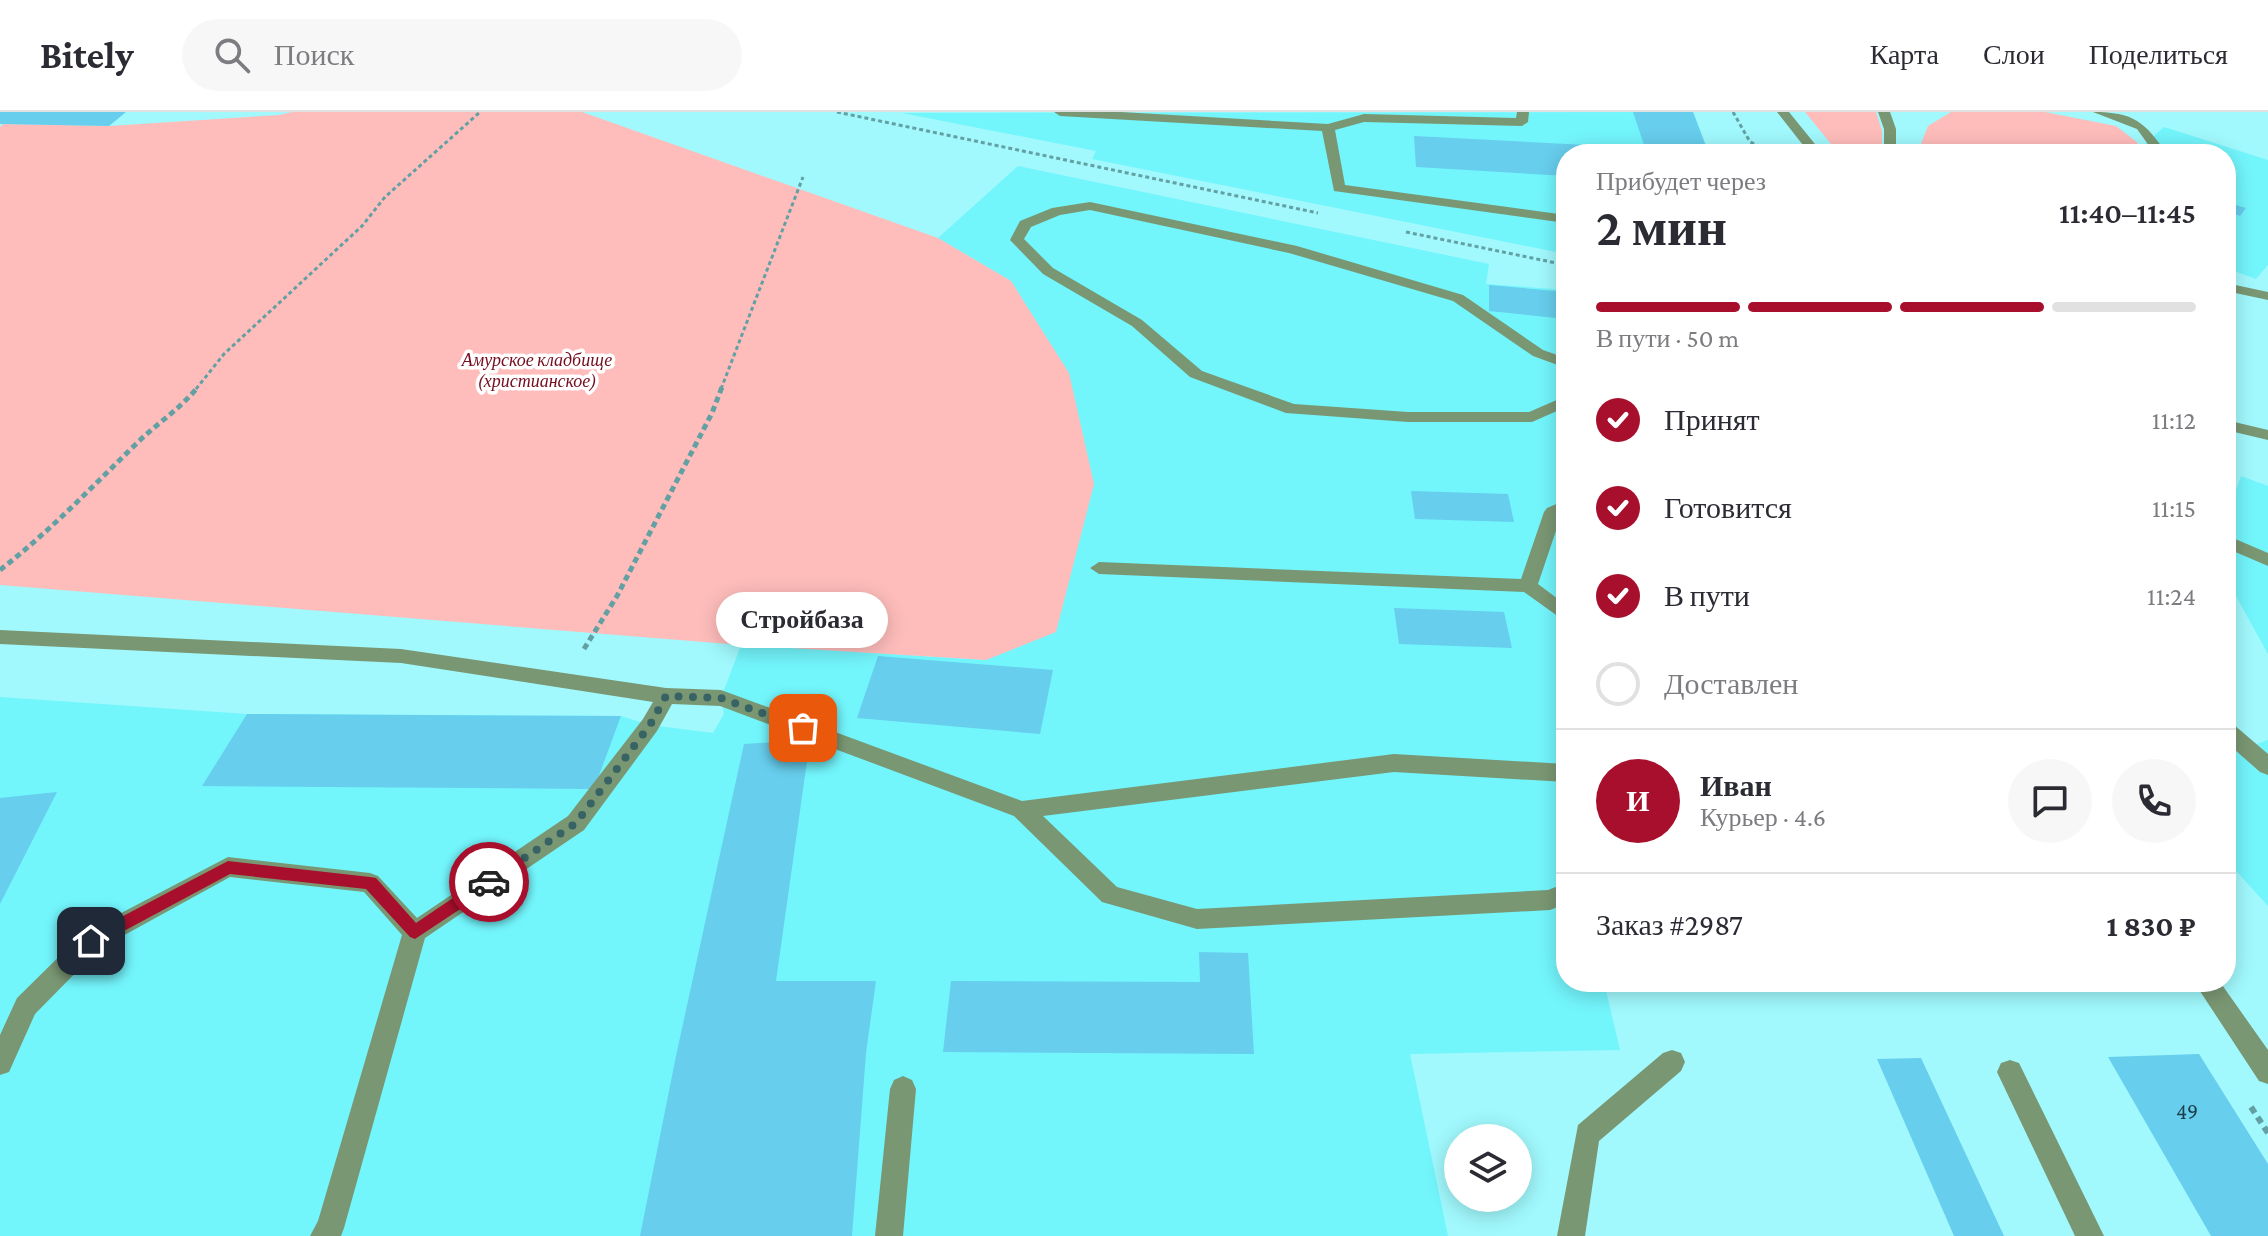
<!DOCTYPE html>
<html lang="ru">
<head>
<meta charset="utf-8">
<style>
  :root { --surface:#fff; --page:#f7f7f7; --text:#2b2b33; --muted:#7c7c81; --line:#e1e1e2; --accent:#a80f2c }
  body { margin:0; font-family:"Crimson Pro",serif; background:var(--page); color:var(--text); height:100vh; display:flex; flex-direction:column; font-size:30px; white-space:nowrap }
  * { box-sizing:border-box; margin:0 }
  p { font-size:26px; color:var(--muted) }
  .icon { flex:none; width:44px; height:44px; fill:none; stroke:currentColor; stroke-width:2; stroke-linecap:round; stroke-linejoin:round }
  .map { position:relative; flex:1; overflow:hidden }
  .drawer { position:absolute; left:1556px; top:32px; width:680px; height:848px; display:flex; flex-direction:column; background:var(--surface); border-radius:32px; box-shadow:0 4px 20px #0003 }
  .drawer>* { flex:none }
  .buttons { position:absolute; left:1444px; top:1012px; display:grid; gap:16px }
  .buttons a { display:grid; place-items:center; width:88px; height:88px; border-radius:50%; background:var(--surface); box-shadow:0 4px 20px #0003; font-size:40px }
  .pin { position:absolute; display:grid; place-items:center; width:68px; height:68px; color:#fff; margin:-34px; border-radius:16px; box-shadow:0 4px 12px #0006 }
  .courier { position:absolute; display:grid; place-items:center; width:80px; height:80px; margin:-40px; border:6px solid #a80f2c; border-radius:50%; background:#fff; color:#222; box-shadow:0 2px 10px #0007 }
  .bubble { position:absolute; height:56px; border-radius:28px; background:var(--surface); box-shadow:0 4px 20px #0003; font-size:26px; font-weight:600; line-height:56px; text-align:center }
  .head em { font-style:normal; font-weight:600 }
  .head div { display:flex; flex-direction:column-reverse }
  .head { display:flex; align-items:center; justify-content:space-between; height:136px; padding:0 40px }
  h1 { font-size:52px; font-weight:600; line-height:60px }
  .bar { display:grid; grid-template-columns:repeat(4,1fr); gap:12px 8px; align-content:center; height:96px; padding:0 40px }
  .bar i { height:10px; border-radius:6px; background:var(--line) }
  .bar .active { background:var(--accent) }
  .bar p { grid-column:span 4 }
  .line { display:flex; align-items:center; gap:20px; padding:0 40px; border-top:2px solid var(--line) }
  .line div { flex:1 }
  .round { display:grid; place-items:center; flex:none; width:84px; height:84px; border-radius:42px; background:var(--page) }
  ol { padding:0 40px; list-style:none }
  li { display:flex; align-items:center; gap:24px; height:88px }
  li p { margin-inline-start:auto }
  li .icon { padding:8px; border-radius:50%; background:var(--accent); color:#fff; stroke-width:4 }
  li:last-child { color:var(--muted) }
  li i { width:44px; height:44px; border:4px solid var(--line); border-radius:50% }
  header { display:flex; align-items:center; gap:48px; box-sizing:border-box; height:112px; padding:0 40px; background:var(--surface); border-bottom:2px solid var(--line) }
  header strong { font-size:38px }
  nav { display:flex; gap:44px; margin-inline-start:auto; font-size:28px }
  .search { width:560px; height:72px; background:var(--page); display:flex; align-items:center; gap:20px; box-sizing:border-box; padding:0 28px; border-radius:44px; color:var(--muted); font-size:30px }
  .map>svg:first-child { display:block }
  .built { fill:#73f5fc }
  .green { fill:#febdbb }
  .building { fill:#67ceed }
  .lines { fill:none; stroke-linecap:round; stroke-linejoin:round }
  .path-far2 { stroke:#63a0a3; stroke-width:3; stroke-dasharray:4 3; stroke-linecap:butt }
  .path-far1 { stroke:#63a0a3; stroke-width:5; stroke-dasharray:6 4; stroke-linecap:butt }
  .path { stroke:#63a0a3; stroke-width:6; stroke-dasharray:7 5; stroke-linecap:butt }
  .minor { fill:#7a9773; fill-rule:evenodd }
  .route { fill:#a80f2c }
  .done { stroke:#386365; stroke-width:8; stroke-dasharray:0 14.4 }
  .labels { text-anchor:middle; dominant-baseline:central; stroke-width:7; stroke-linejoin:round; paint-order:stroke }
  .far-park-label { font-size:18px; font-style:italic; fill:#740d1d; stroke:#fff }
  .near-number-label { font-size:22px; fill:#1a414a }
</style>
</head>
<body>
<header>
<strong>Bitely</strong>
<div class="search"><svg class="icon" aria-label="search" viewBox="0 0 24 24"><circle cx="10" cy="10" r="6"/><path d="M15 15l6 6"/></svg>Поиск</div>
<nav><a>Карта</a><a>Слои</a><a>Поделиться</a></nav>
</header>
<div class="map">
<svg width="2268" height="1124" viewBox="0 0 2268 1124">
  <rect width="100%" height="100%" fill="#a1f9fd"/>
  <path class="built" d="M1693 0 1709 42H1566V142L1092 47 1096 39 902 1Z
    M2164 15 2268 48V153L2256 167 2226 156V42H2133Z
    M1018 54 1489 152 1486 172 1566 178V870H1604L1620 938 1410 942 1448 1124H0V585L247 602 621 604 650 613 713 621 724 602 721 586 741 533 986 548 1011 169 938 126Z
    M2241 364 2268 374V542L2226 466V407Z
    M2268 628V794L2226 748V643Z"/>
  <path class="green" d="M292 0H582L938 126 1011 169 1069 261 1094 372 1056 520 986 548 741 533 0 473V15L3 12 109 14 279 3Z
    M1805 0H1876L1882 19V42H1839Z
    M1951 0H2045L2116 14 2138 31 2125 42H1917L1928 14Z"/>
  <path class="building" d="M0 0H126L109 14 0 12Z
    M1633 0H1693L1709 42H1566V64L1416 55 1414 24 1645 36Z
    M2226 90 2246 96 2240 104 2226 99Z
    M1489 173 1566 180V207L1489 199Z
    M1411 379 1508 382 1514 410 1415 407Z
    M1394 496 1504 500 1512 536 1399 532Z
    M878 544 1053 558 1040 622 857 606Z
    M247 602 621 604 594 677 202 674Z
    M810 628 776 869H876L866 941 852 1124H640L676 944 744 632Z
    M57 680 0 792V686Z
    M1199 840 1248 841 1254 942 943 940 951 869 1200 870Z
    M2199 942 2268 1052V1124H2211L2108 945Z
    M1921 946 2004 1124H1954L1877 947Z"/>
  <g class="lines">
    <path class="path-far2" d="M837 0 1318 101
      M1733 0 1750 30 1772 40
      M1406 120 1566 153
      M196 277 224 242 362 114 385 85 480 0
      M721 277 803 65"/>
    <path class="path-far1" d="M0 458C49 420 91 376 135 333 156 312 179 298 198 275
      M584 537 617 484 712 301 722 275"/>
    <path class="path" d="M2251 995 2268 1021"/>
    <path class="minor" d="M1054 0H1121L1328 12 1364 2 1516 6 1517 0H1529L1528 10 1522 14 1364 10 1335 18 1345 73 1566 103V111L1334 79 1322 19 1060 4Z
      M1777 0H1789L1823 42H1810Z
      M1878 0H1890L1896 17V42H1884V17Z
      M2093 0C2134 0 2145 10 2167 42H2155L2137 17Z
      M1090 90 1297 134 1463 183 1543 238 1566 246V256L1533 244 1453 189 1289 141 1090 98 1060 103 1031 115 1024 127 1053 156 1142 208 1202 259 1294 292 1408 300H1529L1566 284V295L1532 310H1408L1286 301 1190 265 1132 214 1043 162 1010 128 1020 109 1052 96Z
      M2226 171 2268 180V188L2226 179Z
      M2226 308 2268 318V328L2226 318Z
      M1566 388V401L1561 404 1538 472 1566 493V510L1524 480 1099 462 1090 456 1099 450 1521 467 1544 400 1547 396Z
      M2226 423 2268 441V454L2226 436Z
      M0 518 401 537 666 576 721 578 1022 689 1394 642 1566 652V670L1394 660 1043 704 1117 775 1197 797 1548 778 1566 771V792L1550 798 1197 817 1102 790 1014 704 720 594 672 592 657 619 584 718 425 826 344 1116 341 1124H310L318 1109 402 823 364 780 230 765 99 837 35 902 9 960 0 963V923L17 886 83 821 228 745 370 761 378 764 417 806 568 704 643 607 653 590 401 551 0 532Z
      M2226 610 2233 612 2268 642V663L2260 660 2226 630Z
      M2194 870H2220L2268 938V972L2259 969Z
      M1672 938 1681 941 1685 950 1681 959 1599 1029 1585 1124H1557L1578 1013 1663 941Z
      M2010 948 2019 951 2104 1124H2075L1997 960 2001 951Z
      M903 964 912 968 916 977 903 1124H875L890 977 894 968Z"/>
  </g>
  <path class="route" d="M228 749 370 765 376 766 416 811 484 765H495L497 770 495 774 415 827 410 825 366 777 230 762 96 834H85V824Z"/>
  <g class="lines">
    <path class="done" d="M489 770 576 711 650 613 666 584 721 586 803 616"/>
  </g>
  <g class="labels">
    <g class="far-park-label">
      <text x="537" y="248">Амурское кладбище<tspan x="537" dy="21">(христианское)</tspan></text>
    </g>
    <g class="near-number-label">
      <text x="2187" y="999">49</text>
    </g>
  </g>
</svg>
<div class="buttons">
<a><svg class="icon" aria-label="layers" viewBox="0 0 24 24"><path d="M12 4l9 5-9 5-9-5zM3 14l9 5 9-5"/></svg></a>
</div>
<div class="pin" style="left:803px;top:616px;background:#ea580c"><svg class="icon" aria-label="bag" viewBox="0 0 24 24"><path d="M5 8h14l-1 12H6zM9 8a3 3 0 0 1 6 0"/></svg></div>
<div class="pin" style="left:91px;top:829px;background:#1f2937"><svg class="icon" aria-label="home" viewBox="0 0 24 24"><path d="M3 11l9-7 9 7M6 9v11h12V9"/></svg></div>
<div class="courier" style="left:489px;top:770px"><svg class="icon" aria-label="car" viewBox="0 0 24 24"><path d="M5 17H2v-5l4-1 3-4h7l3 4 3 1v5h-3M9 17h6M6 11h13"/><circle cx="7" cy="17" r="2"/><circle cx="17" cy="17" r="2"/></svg></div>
<div class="bubble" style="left:716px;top:480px;width:172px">Стройбаза</div>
<section class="drawer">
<div class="head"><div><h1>2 мин</h1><p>Прибудет через</p></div><em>11:40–11:45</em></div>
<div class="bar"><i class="active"></i><i class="active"></i><i class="active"></i><i></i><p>В пути · 50 m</p></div>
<ol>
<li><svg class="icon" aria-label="check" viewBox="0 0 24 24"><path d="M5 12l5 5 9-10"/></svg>Принят<p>11:12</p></li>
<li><svg class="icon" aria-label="check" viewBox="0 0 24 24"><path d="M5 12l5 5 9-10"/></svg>Готовится<p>11:15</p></li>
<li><svg class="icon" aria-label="check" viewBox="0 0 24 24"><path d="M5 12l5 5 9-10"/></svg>В пути<p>11:24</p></li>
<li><i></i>Доставлен</li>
</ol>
<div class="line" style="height:144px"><b class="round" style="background:var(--accent);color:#fff">И</b><div><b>Иван</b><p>Курьер · 4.6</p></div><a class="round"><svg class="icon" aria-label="chat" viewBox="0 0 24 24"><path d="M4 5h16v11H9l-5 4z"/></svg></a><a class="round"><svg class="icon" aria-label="phone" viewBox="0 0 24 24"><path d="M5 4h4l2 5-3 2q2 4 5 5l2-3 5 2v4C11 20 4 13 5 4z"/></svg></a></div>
<div class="line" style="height:104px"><div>Заказ #2987</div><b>1 830 ₽</b></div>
</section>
</div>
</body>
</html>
